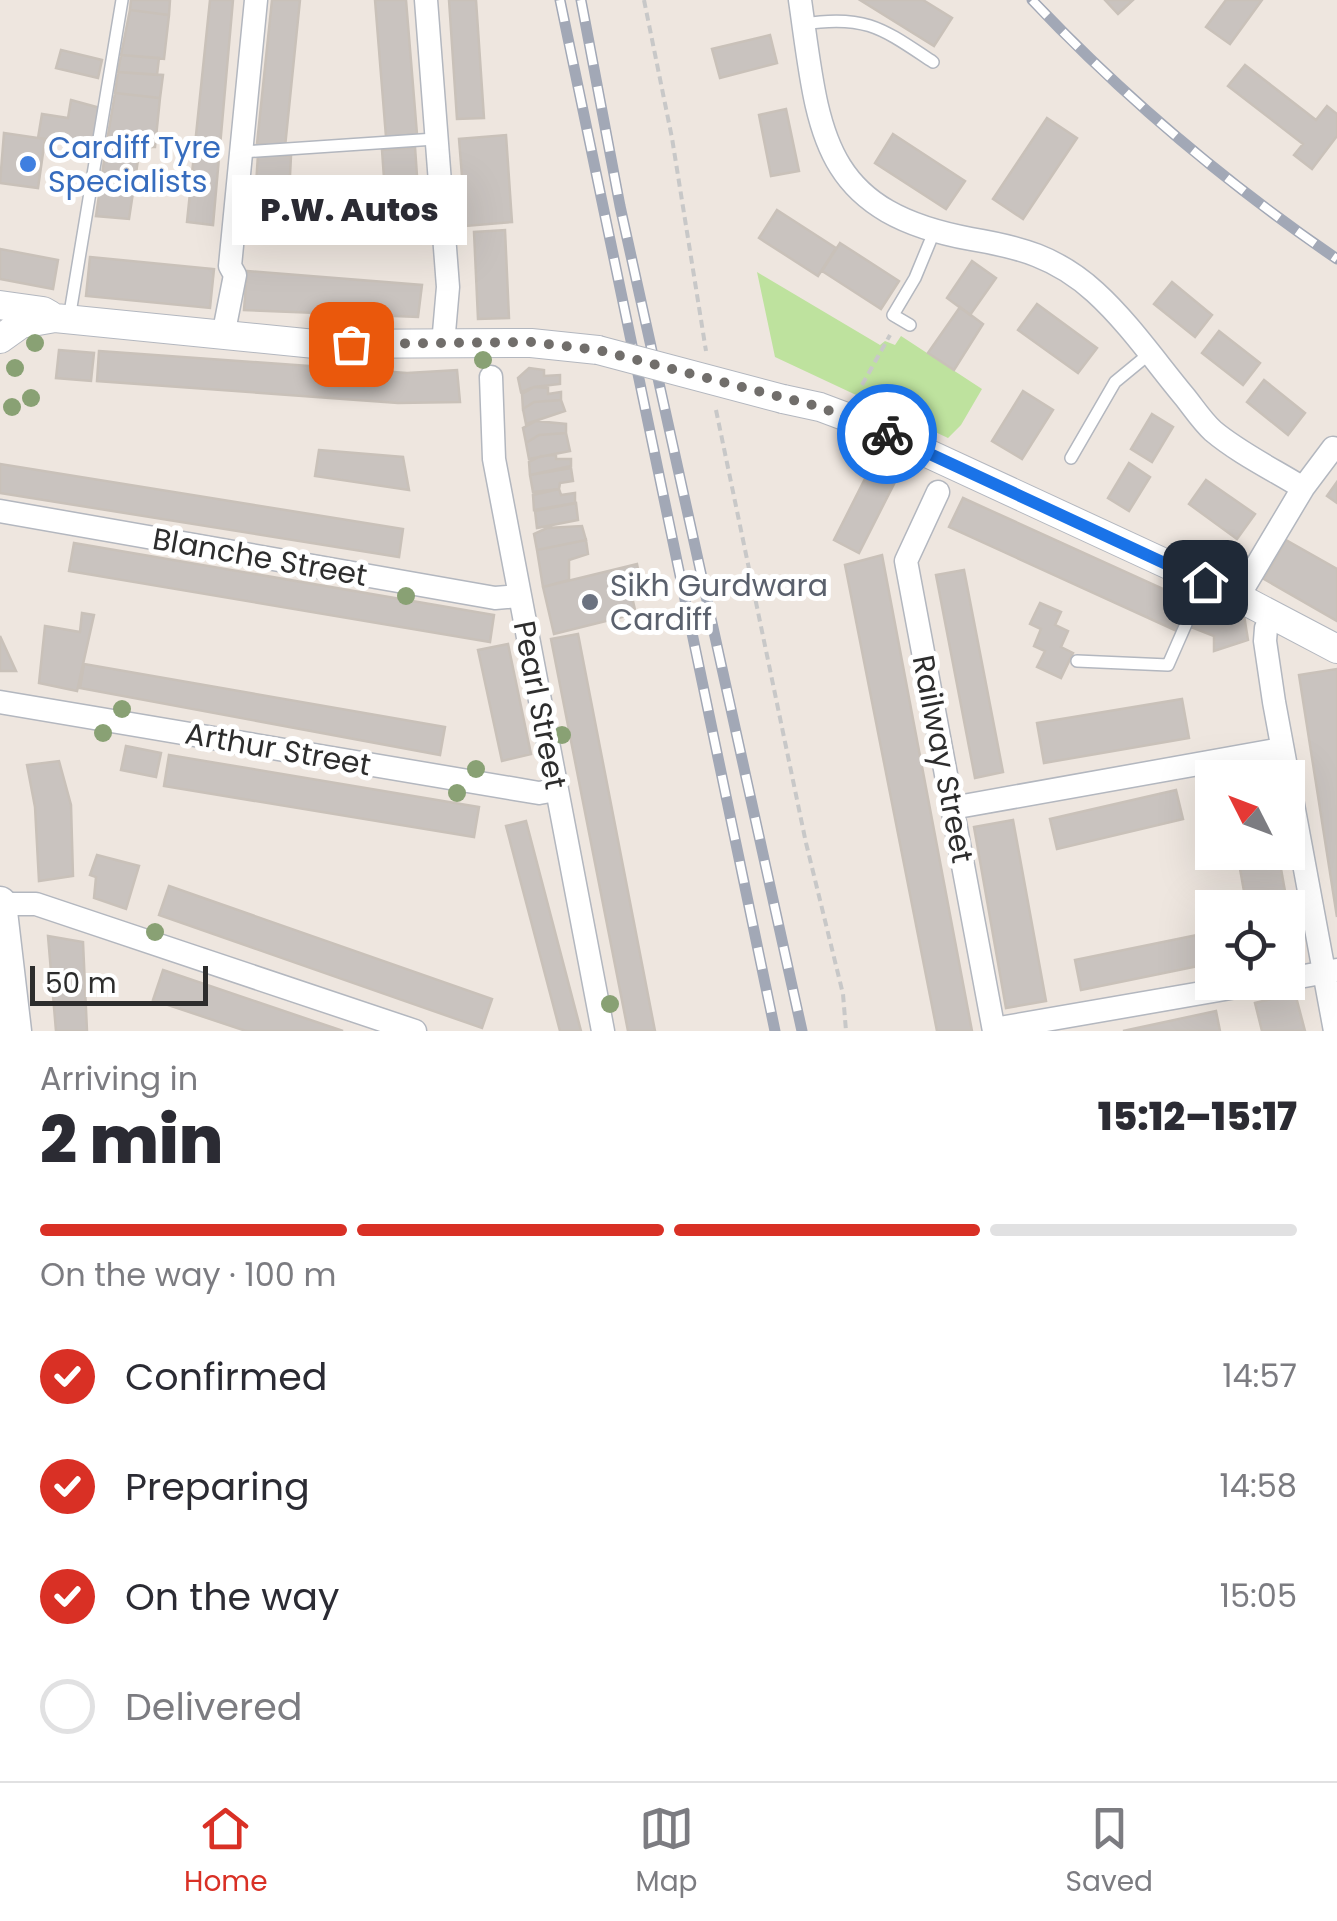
<!DOCTYPE html>
<html lang="en">
<head>
<meta charset="utf-8">
<style>
  :root { --surface:#fff; --page:#f2f2f3; --text:#2b2b33; --muted:#7c7c81; --line:#e1e1e2; --accent:#d93025 }
  body { margin:0; font-family:Poppins,sans-serif; background:var(--page); color:var(--text); height:100vh; display:flex; flex-direction:column; font-size:38px; white-space:nowrap }
  * { box-sizing:border-box; margin:0 }
  p { font-size:32px; color:var(--muted) }
  .icon { flex:none; width:55px; height:55px; fill:none; stroke:currentColor; stroke-width:2; stroke-linecap:round; stroke-linejoin:round }
  .map { position:relative; height:1031px; overflow:hidden }
  .panel { display:flex; flex-direction:column; background:var(--surface); flex:1 }
  .panel>* { flex:none }
  .needle { width:65px; rotate:312deg }
  .fabs { position:absolute; left:1195px; top:760px; display:grid; gap:20px }
  .fabs a { display:grid; place-items:center; width:110px; height:110px; border-radius:0px; background:var(--surface); box-shadow:0 10px 40px #0002; font-size:50px }
  .scale { position:absolute; left:30px; bottom:25px; width:178px; box-sizing:border-box; padding-left:10px; border:5px solid #2d2d2d; border-top:0; font-size:28px; line-height:35px; white-space:nowrap; color:#2d2d2d; -webkit-text-stroke:8px #fff; paint-order:stroke }
  .pin { position:absolute; display:grid; place-items:center; width:85px; height:85px; color:#fff; margin:-42px; border-radius:20px; box-shadow:0 5px 15px #0006 }
  .courier { position:absolute; display:grid; place-items:center; width:100px; height:100px; margin:-50px; border:8px solid #1a73e8; border-radius:50%; background:#fff; color:#222; box-shadow:0 2px 12px #0007 }
  .bubble { position:absolute; height:70px; border-radius:0px; background:var(--surface); box-shadow:0 10px 40px #0002; font-size:32px; font-weight:800; line-height:70px; text-align:center }
  .overview em { font-style:normal; font-weight:800 }
  .overview div { display:flex; flex-direction:column-reverse }
  .overview { display:flex; align-items:center; justify-content:space-between; height:170px; padding:0 40px }
  h1 { font-size:65px; font-weight:800; line-height:75px }
  .bar { display:grid; grid-template-columns:repeat(4,1fr); gap:15px 10px; align-content:center; height:120px; padding:0 40px }
  .bar i { height:12px; border-radius:8px; background:var(--line) }
  .bar .active { background:var(--accent) }
  .bar p { grid-column:span 4 }
  ol { padding:0 40px; list-style:none }
  li { display:flex; align-items:center; gap:30px; height:110px }
  li p { margin-inline-start:auto }
  li .icon { padding:10px; border-radius:50%; background:var(--accent); color:#fff; stroke-width:4 }
  li:last-child { color:var(--muted) }
  li i { width:55px; height:55px; border:5px solid var(--line); border-radius:50% }
  .dock { display:flex; justify-content:space-around; align-items:center; height:140px; border-top:2px solid var(--line); background:var(--surface); font-size:28px; color:var(--muted) }
  .dock a { display:grid; justify-items:center; gap:5px }
  .dock .active { color:var(--accent) }
  .map>svg:first-child { display:block }
  .grass { fill:#bee29e }
  .building { fill:#c9c3bf; stroke:#c9c1b9; stroke-width:2.5 }
  .lines { fill:none; stroke-linecap:round; stroke-linejoin:round }
  .service-casing { stroke:#b3b7bf; stroke-width:14 }
  .minor-casing { stroke:#b3b7bf; stroke-width:25 }
  .tertiary-casing { stroke:#b3b7bf; stroke-width:30 }
  .secondary-casing { stroke:#b3b7bf; stroke-width:35 }
  .path { stroke:#c8c8c8; stroke-width:4; stroke-dasharray:8 5; stroke-linecap:butt }
  .service { stroke:#fff; stroke-width:11 }
  .minor { stroke:#fff; stroke-width:22 }
  .tertiary { stroke:#fff; stroke-width:28 }
  .secondary { stroke:#fff; stroke-width:32 }
  .rail-casing { stroke:#a2a8b6; stroke-width:11 }
  .rail { stroke:#fff; stroke-width:8; stroke-dasharray:22; stroke-linecap:butt }
  .tertiary-bridge-casing { stroke:#b3b7bf; stroke-width:30; stroke-linecap:butt }
  .tertiary-bridge { stroke:#fff; stroke-width:28 }
  .tree { fill:#89a174 }
  .done { stroke:#716e6b; stroke-width:10; stroke-dasharray:0 18 }
  .route { stroke:#1a73e8; stroke-width:12 }
  .shop-dot { fill:#3f7fe0; stroke:#fff; stroke-width:4 }
  .worship-dot { fill:#6b7280; stroke:#fff; stroke-width:4 }
  .labels { text-anchor:middle; dominant-baseline:central; stroke-width:10; stroke-linejoin:round; paint-order:stroke }
  .shop-label { font-size:30px; fill:#366cbe; stroke:#fff; text-anchor:start }
  .street-label { font-size:30px; fill:#2d2d2d; stroke:#fff }
  .worship-label { font-size:30px; fill:#5b616d; stroke:#fff; text-anchor:start }
</style>
</head>
<body>
<div class="map">
<svg width="1337" height="1031" viewBox="0 0 1337 1031">
  <rect width="100%" height="100%" fill="#eee6df"/>
  <path class="grass" d="M757 272 880 345 885 341 895 345 901 336 982 389 961 425 948 438 775 357Z"/>
  <path class="building" d="M131 0H170L169 15 130 10Z
    M210 0H233L213 225 187 222Z
    M272 0H300L285 147 257 144Z
    M375 0H406L417 134 386 137Z
    M449 0H476L484 118 457 119Z
    M860 0H923L952 18 934 46Z
    M1105 0H1133L1118 14Z
    M1226 0H1262L1230 44 1206 27Z
    M130 10 169 15 164 59 121 55Z
    M770 35 777 63 720 78 712 49Z
    M61 50 102 60 98 78 56 68Z
    M121 55 159 58 157 75 118 72Z
    M1245 65 1316 120 1327 106 1337 114V136L1312 169 1294 155 1303 144 1228 86Z
    M118 72 163 75 160 98 115 93Z
    M115 93 160 98 155 147H106Z
    M71 100 100 108 94 145 38 138 42 114 68 118Z
    M786 109 799 171 771 176 759 115Z
    M1047 118 1077 138 1023 219 993 199Z
    M4 133 45 139 38 188 0 183Z
    M893 134 965 181 946 209 875 163Z
    M506 135 512 222 466 226 459 139Z
    M106 147H140L129 219 96 216Z
    M415 147 421 233 388 235 382 150Z
    M258 154 291 156 287 235 253 233Z
    M777 210 836 248 818 276 759 238Z
    M505 230 509 318 478 319 474 232Z
    M840 243 899 281 881 309 822 271Z
    M0 249 58 260 53 289 0 279Z
    M90 257 214 269 210 308 86 296Z
    M972 261 996 278 970 315 947 298Z
    M247 271 422 285 418 317 244 310Z
    M1172 282 1212 315 1195 337 1154 304Z
    M1037 304 1097 348 1078 373 1018 330Z
    M960 307 983 324 954 370 928 353Z
    M1219 331 1260 363 1243 385 1202 353Z
    M59 350 94 353 91 381 56 378Z
    M99 351 407 373 457 370 460 402 398 403 97 381Z
    M529 368 544 370V376L560 375V384L534 387 521 392 518 378Z
    M1264 380 1305 413 1288 435 1247 402Z
    M534 387 548 388V394L561 392V400L534 402 523 409 522 394Z
    M1023 391 1053 410 1022 459 992 441Z
    M561 400 565 411 526 424 523 409 534 402Z
    M1152 414 1173 427 1152 462 1131 449Z
    M536 421 566 424V433L539 435 526 443 523 428Z
    M566 433 570 451 529 459 526 443 539 435Z
    M319 450 403 457 409 490 315 476Z
    M556 455V459H571V466L530 475 529 462 541 456Z
    M873 463 898 476 859 553 834 540Z
    M1129 463 1150 477 1129 511 1108 498Z
    M0 464 403 529 399 557 0 493Z
    M571 468 573 481 560 483 559 489 533 492 530 475Z
    M1206 480 1255 514 1237 539 1189 504Z
    M1337 482V503L1327 496Z
    M559 489 561 495 575 493V503L534 510 533 495Z
    M963 498 1192 602 1177 631 949 527Z
    M576 503 578 520 537 528 535 511Z
    M582 526 586 540 537 550 534 534 547 528Z
    M586 540 588 554 569 560V580L543 587 537 550Z
    M1286 540 1337 569V621L1264 579Z
    M74 543 494 615 490 642 69 571Z
    M882 555 972 1031H937L845 565Z
    M637 564 641 585 630 588 638 623 628 625 626 616 554 634 543 587Z
    M964 570 1003 772 975 778 936 575Z
    M1199 588 1243 609 1248 640 1214 651V636L1181 623Z
    M1040 603 1061 612 1055 625 1068 631 1061 647 1073 653 1061 678 1037 667 1045 651 1034 646 1041 629 1030 624Z
    M82 613 94 615 77 691 39 683 45 626 80 632Z
    M578 634 655 1031H628L551 639Z
    M0 636 16 671H0Z
    M508 644 531 754 502 761 478 650Z
    M84 664 445 727 440 755 80 688Z
    M1337 669V917L1299 675Z
    M1182 699 1189 738 1044 763 1037 723Z
    M126 746 161 753 156 777 121 770Z
    M169 755 479 807 474 837 164 786Z
    M59 761 71 805 73 876 39 881 35 807 27 765Z
    M1263 771 1265 778H1230Z
    M1176 790 1183 819 1057 849 1050 819Z
    M1013 820 1046 1001 1006 1008 974 827Z
    M526 821 581 1031H560L506 826Z
    M1237 852H1278L1296 953 1288 954V908H1247Z
    M97 855 139 866 126 909 94 898 96 877 90 875Z
    M169 886 492 999 482 1028 159 915Z
    M1202 934 1208 964 1081 990 1075 960Z
    M48 936 83 942 87 1031H56Z
    M163 970 343 1031H246L153 1000Z
    M1295 993 1305 1031H1262L1255 1003Z
    M1216 1011 1220 1031H1123Z"/>
  <g class="lines">
    <g class="service-casing">
      <path id="service" d="M803 24C866 14 883 29 933 62
        M242 152 435 139
        M69 319 122 0
        M910 325 893 315 915 278 934 232
        M1071 458 1115 382 1149 354
        M1077 661 1168 665 1186 624"/>
    </g>
    <g class="minor-casing">
      <path id="minor" d="M426 0 448 287 443 344
        M800 0C819 132 819 211 971 239 1019 247 1057 257 1095 292 1128 322 1155 361 1184 396 1193 407 1202 421 1213 431 1239 453 1274 470 1303 488
        M223 336 235 275 230 266 256 0
        M491 377 494 459 603 1031
        M938 492 906 561 994 1031
        M0 511 495 598 519 596
        M1238 597 1303 488 1333 448
        M1272 615 1266 628 1265 641 1274 702 1335 1031
        M0 702 539 793 556 790
        M952 808 1282 749
        M0 904H36L415 1031
        M1288 979 1337 970
        M994 1029 1265 982"/>
    </g>
    <g class="tertiary-casing">
      <path id="tertiary" d="M0 305 43 311 50 315
        M0 339 21 324 55 318 315 344 531 343 598 350
        M783 399 820 407 860 422 1238 597 1337 649"/>
    </g>
    <g class="secondary-casing">
      <path id="secondary" d="M0 903 15 1031"/>
    </g>
    <path class="path" d="M644 0 672 138 706 351
      M862 385 890 335
      M716 410 806 843 843 994 846 1031"/>
    <use href="#service" class="service"/>
    <use href="#minor" class="minor"/>
    <use href="#tertiary" class="tertiary"/>
    <use href="#secondary" class="secondary"/>
    <g class="rail-casing">
      <path id="rail" d="M560 0 775 1031
        M581 0 620 206 802 1031
        M1032 0C1124 97 1226 183 1337 259"/>
    </g>
    <use href="#rail" class="rail"/>
    <g class="tertiary-bridge-casing">
      <path id="tertiary-bridge" d="M598 350 783 399"/>
    </g>
    <use href="#tertiary-bridge" class="tertiary-bridge"/>
  </g>
  <g class="tree">
    <circle cx="35" cy="343" r="9"/>
    <circle cx="483" cy="360" r="9"/>
    <circle cx="15" cy="368" r="9"/>
    <circle cx="31" cy="398" r="9"/>
    <circle cx="12" cy="407" r="9"/>
    <circle cx="406" cy="596" r="9"/>
    <circle cx="122" cy="709" r="9"/>
    <circle cx="103" cy="733" r="9"/>
    <circle cx="562" cy="735" r="9"/>
    <circle cx="476" cy="769" r="9"/>
    <circle cx="457" cy="793" r="9"/>
    <circle cx="155" cy="932" r="9"/>
    <circle cx="610" cy="1004" r="9"/>
  </g>
  <g class="lines">
    <path class="done" d="M351 344 531 342 598 350 820 407 887 434"/>
    <path class="route" d="M887 434 1205 582"/>
  </g>
  <circle class="shop-dot" cx="28" cy="164" r="10"/>
  <circle class="worship-dot" cx="590" cy="602" r="10"/>
  <g class="labels">
    <g class="shop-label">
      <text x="48" y="147">Cardiff Tyre<tspan x="48" dy="34">Specialists</tspan></text>
    </g>
    <g class="street-label">
      <text transform="translate(260 557) rotate(10)">Blanche Street</text>
      <text transform="translate(540 705) rotate(79)">Pearl Street</text>
      <text transform="translate(278 749) rotate(10)">Arthur Street</text>
      <text transform="translate(943 759) rotate(79)">Railway Street</text>
    </g>
    <g class="worship-label">
      <text x="610" y="585">Sikh Gurdwara<tspan x="610" dy="34">Cardiff</tspan></text>
    </g>
  </g>
</svg>
<div class="fabs">
<a><svg class="needle" viewBox="-14 -14 28 28"><path d="M0-13l5 13h-10z" fill="#e53935"/><path d="M0 13l5-13h-10z" fill="#7c7c81"/></svg></a>
<a><svg class="icon" aria-label="locate" viewBox="0 0 24 24"><circle cx="12" cy="12" r="6"/><path d="M12 2v4M12 18v4M2 12h4M18 12h4"/></svg></a>
</div>
<div class="scale">50 m</div>
<div class="pin" style="left:351px;top:344px;background:#ea580c"><svg class="icon" aria-label="bag" viewBox="0 0 24 24"><path d="M5 8h14l-1 12H6zM9 8a3 3 0 0 1 6 0"/></svg></div>
<div class="pin" style="left:1205px;top:582px;background:#1f2937"><svg class="icon" aria-label="home" viewBox="0 0 24 24"><path d="M3 11l9-7 9 7M6 9v11h12V9"/></svg></div>
<div class="courier" style="left:887px;top:434px"><svg class="icon" aria-label="bike" viewBox="0 0 24 24"><circle cx="6" cy="16" r="4"/><circle cx="18" cy="16" r="4"/><path d="M6 16l4-8h5l3 8M10 8l3 8H6M13 5h3"/></svg></div>
<div class="bubble" style="left:232px;top:175px;width:235px">P.W. Autos</div>
</div>
<section class="panel">
<div class="overview"><div><h1>2 min</h1><p>Arriving in</p></div><em>15:12–15:17</em></div>
<div class="bar"><i class="active"></i><i class="active"></i><i class="active"></i><i></i><p>On the way · 100 m</p></div>
<ol>
<li><svg class="icon" aria-label="check" viewBox="0 0 24 24"><path d="M5 12l5 5 9-10"/></svg>Confirmed<p>14:57</p></li>
<li><svg class="icon" aria-label="check" viewBox="0 0 24 24"><path d="M5 12l5 5 9-10"/></svg>Preparing<p>14:58</p></li>
<li><svg class="icon" aria-label="check" viewBox="0 0 24 24"><path d="M5 12l5 5 9-10"/></svg>On the way<p>15:05</p></li>
<li><i></i>Delivered</li>
</ol>
</section>
<nav class="dock">
<a class="active"><svg class="icon" aria-label="home" viewBox="0 0 24 24"><path d="M3 11l9-7 9 7M6 9v11h12V9"/></svg>Home</a>
<a><svg class="icon" aria-label="map" viewBox="0 0 24 24"><path d="M3 6l6-2 6 2 6-2v14l-6 2-6-2-6 2zM9 4v14M15 6v14"/></svg>Map</a>
<a><svg class="icon" aria-label="saved" viewBox="0 0 24 24"><path d="M7 4h10v16l-5-4-5 4z"/></svg>Saved</a>
</nav>
</body>
</html>
